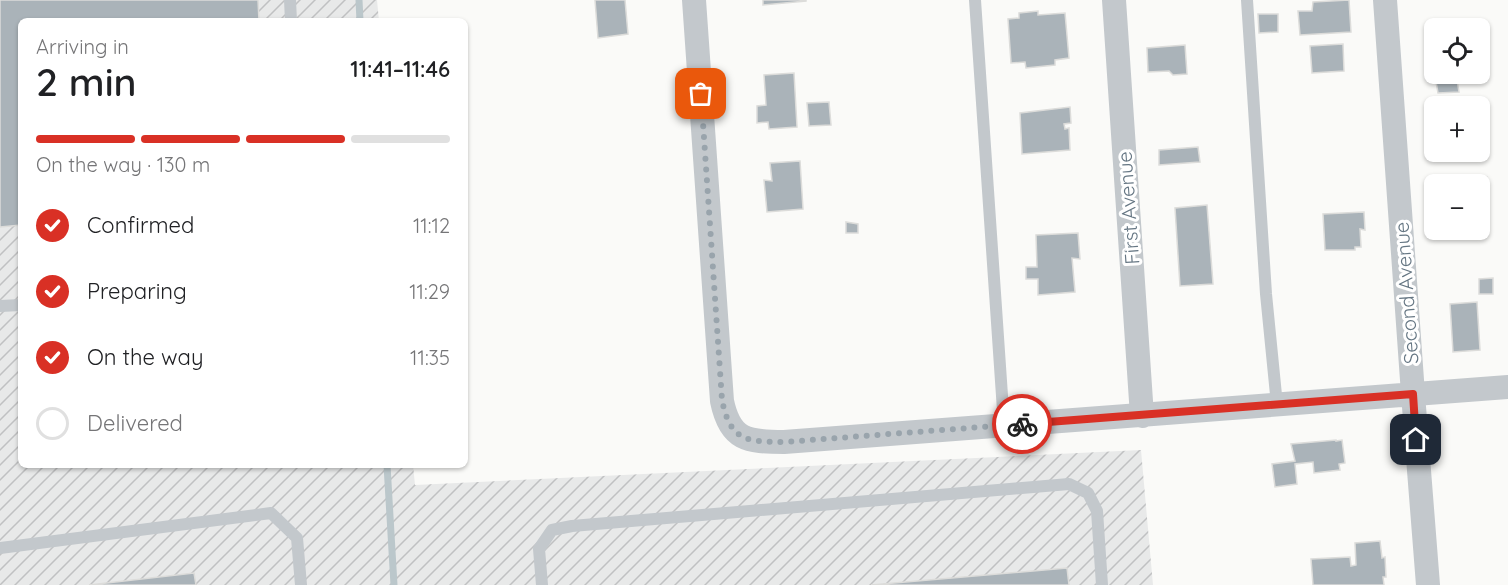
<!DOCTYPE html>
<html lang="en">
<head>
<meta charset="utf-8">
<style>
  :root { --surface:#fff; --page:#f6f6f6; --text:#202124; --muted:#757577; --line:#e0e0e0; --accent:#d93025 }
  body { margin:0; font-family:Quicksand,sans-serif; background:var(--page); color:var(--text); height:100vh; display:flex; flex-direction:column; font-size:22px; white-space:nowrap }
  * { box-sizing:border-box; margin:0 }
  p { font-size:20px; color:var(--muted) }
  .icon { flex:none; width:33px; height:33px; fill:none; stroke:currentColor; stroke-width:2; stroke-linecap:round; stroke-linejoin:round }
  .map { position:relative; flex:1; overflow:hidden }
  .side { position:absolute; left:18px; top:18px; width:450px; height:450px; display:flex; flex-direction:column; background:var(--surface); border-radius:9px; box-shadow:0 2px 4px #0004 }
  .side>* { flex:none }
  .fabs { position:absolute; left:1424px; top:18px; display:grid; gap:12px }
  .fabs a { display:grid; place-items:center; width:66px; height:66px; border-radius:9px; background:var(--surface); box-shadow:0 2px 4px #0004; font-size:30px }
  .pin { position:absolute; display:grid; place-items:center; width:51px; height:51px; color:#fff; margin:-26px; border-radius:12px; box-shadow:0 3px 9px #0006 }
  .courier { position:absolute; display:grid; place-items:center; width:60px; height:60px; margin:-30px; border:4px solid #d93025; border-radius:50%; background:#fff; color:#222; box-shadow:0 2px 8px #0007 }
  .headline em { font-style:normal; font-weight:600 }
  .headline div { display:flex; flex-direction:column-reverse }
  .headline { display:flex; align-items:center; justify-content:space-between; height:102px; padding:0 18px }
  h1 { font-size:39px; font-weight:600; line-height:45px }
  .bar { display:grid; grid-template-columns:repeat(4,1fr); gap:9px 6px; align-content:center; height:72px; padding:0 18px }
  .bar i { height:8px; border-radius:4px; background:var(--line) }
  .bar .on { background:var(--accent) }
  .bar p { grid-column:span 4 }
  ol { padding:0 18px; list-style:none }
  li { display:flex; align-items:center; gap:18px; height:66px }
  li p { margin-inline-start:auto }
  li .icon { padding:6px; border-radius:50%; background:var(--accent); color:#fff; stroke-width:4 }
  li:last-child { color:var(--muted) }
  li i { width:33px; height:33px; border:3px solid var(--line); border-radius:50% }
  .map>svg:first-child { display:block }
  .industrial { fill:url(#industrial-furrows) }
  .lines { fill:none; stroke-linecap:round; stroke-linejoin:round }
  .stream { stroke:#bbc7cb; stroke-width:7 }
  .building { fill:#aab3b9; stroke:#dcdcda; stroke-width:1.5 }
  .lane { stroke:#c3c8cc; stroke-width:12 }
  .street { stroke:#c3c8cc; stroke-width:24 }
  .done { stroke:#99a4ac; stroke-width:6; stroke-dasharray:0 10.8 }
  .route { stroke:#d93025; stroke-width:8 }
  .labels { text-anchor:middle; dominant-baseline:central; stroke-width:6; stroke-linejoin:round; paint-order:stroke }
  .street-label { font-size:20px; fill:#657683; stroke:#fff }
</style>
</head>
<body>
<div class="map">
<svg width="1508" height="585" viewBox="0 0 1508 585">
  <defs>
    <pattern id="industrial-furrows" width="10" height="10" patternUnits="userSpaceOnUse" patternTransform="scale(1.5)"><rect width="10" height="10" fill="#e8e9e9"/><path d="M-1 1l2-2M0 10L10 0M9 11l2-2" fill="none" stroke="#c0c1c2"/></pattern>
  </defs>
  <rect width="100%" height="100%" fill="#fafaf8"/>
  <path class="industrial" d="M0 0H377L379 21H21V465H413L415 485 1141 450 1153 585H0Z"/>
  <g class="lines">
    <path class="stream" d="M359 0 360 21
      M387 465 394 585"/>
  </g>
  <path class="building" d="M0 0H258L259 21H21V225L0 227Z
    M595 0H625L628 34 598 38Z
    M763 0H806V1L763 5Z
    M1349 0 1351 32 1300 35 1298 11H1312L1313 2Z
    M1038 11V15L1065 13 1069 58 1055 60V65L1026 68 1025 62 1011 63 1008 19 1019 18V13Z
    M1258 14H1278V32L1259 33Z
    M1343 44 1344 71 1312 73 1310 46Z
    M1185 45 1187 74 1173 75 1169 71 1148 72 1147 48Z
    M794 73 797 127 769 129 768 122 757 123V106L766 105 764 75Z
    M1434 74H1475V75L1434 77Z
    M1457 80 1459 92 1438 93 1436 82Z
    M829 102 831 125 809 126 807 103Z
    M1070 107 1071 123 1064 124 1065 129 1069 128 1070 150 1022 154 1020 113Z
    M1198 147 1200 162 1159 165V150Z
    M1438 152H1465V155H1438Z
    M800 161 803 209 767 212 764 180 772 181 770 163Z
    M1487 177 1489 203H1479V184H1443V181Z
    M1207 205 1213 284 1180 286 1175 208Z
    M1364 212 1365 230 1360 229 1361 247H1355V250H1325L1323 214Z
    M846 222 858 224V233H846Z
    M1078 233 1080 259 1072 258 1075 292 1038 295V279H1026V267H1037L1036 235Z
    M1493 278V294H1479V279Z
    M1477 302 1480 350 1453 352 1450 304Z
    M1336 440V441L1342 440 1345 463 1339 464 1340 470 1314 473 1313 462 1295 464 1297 484 1275 487 1272 464 1295 461 1291 444Z
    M1380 541 1382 558 1385 557 1386 577H1383L1384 585H1313L1311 559 1350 557 1351 566 1356 565 1355 543Z
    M1067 568 1069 585H871Z
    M194 573 196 585H89Z"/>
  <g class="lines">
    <path class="lane" d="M290 0 291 21
      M975 0 1004 425
      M1247 0 1266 294 1277 405
      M0 306 21 305
      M0 548 271 513 297 538 301 585
      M542 585 539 549 552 530 572 526 1069 484 1088 493 1097 511 1102 585"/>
    <path class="street" d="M694 0 722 401C730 440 747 442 784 442L1508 387
      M1114 0 1142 416
      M1385 0 1413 394 1428 585"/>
  </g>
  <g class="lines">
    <path class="done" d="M701 94 722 400C730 441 747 442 784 442L1022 424"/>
    <path class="route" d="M1022 424 1413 394 1416 440"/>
  </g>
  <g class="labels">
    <g class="street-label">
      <text transform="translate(1128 208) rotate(-94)">First Avenue</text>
      <text transform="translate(1406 293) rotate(-94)">Second Avenue</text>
    </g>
  </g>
</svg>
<div class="fabs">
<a><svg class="icon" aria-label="locate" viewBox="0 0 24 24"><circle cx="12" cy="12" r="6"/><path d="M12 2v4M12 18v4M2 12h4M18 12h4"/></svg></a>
<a>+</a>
<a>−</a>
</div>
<div class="pin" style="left:701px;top:94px;background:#ea580c"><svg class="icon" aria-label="bag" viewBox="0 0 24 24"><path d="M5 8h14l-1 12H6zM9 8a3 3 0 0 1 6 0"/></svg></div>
<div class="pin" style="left:1416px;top:440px;background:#1f2937"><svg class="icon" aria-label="home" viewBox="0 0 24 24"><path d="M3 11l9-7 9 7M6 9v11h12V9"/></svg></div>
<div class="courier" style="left:1022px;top:424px"><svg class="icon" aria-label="bike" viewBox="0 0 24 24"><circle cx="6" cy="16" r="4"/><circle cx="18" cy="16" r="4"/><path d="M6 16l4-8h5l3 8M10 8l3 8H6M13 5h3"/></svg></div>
<section class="side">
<div class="headline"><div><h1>2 min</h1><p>Arriving in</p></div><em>11:41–11:46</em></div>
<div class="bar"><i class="on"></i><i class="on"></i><i class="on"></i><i></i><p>On the way · 130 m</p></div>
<ol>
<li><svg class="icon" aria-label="check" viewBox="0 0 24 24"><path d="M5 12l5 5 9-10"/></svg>Confirmed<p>11:12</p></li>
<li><svg class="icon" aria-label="check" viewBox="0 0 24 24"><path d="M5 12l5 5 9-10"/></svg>Preparing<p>11:29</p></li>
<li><svg class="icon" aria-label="check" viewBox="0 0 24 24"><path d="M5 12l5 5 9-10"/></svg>On the way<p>11:35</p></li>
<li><i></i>Delivered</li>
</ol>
</section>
</div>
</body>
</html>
